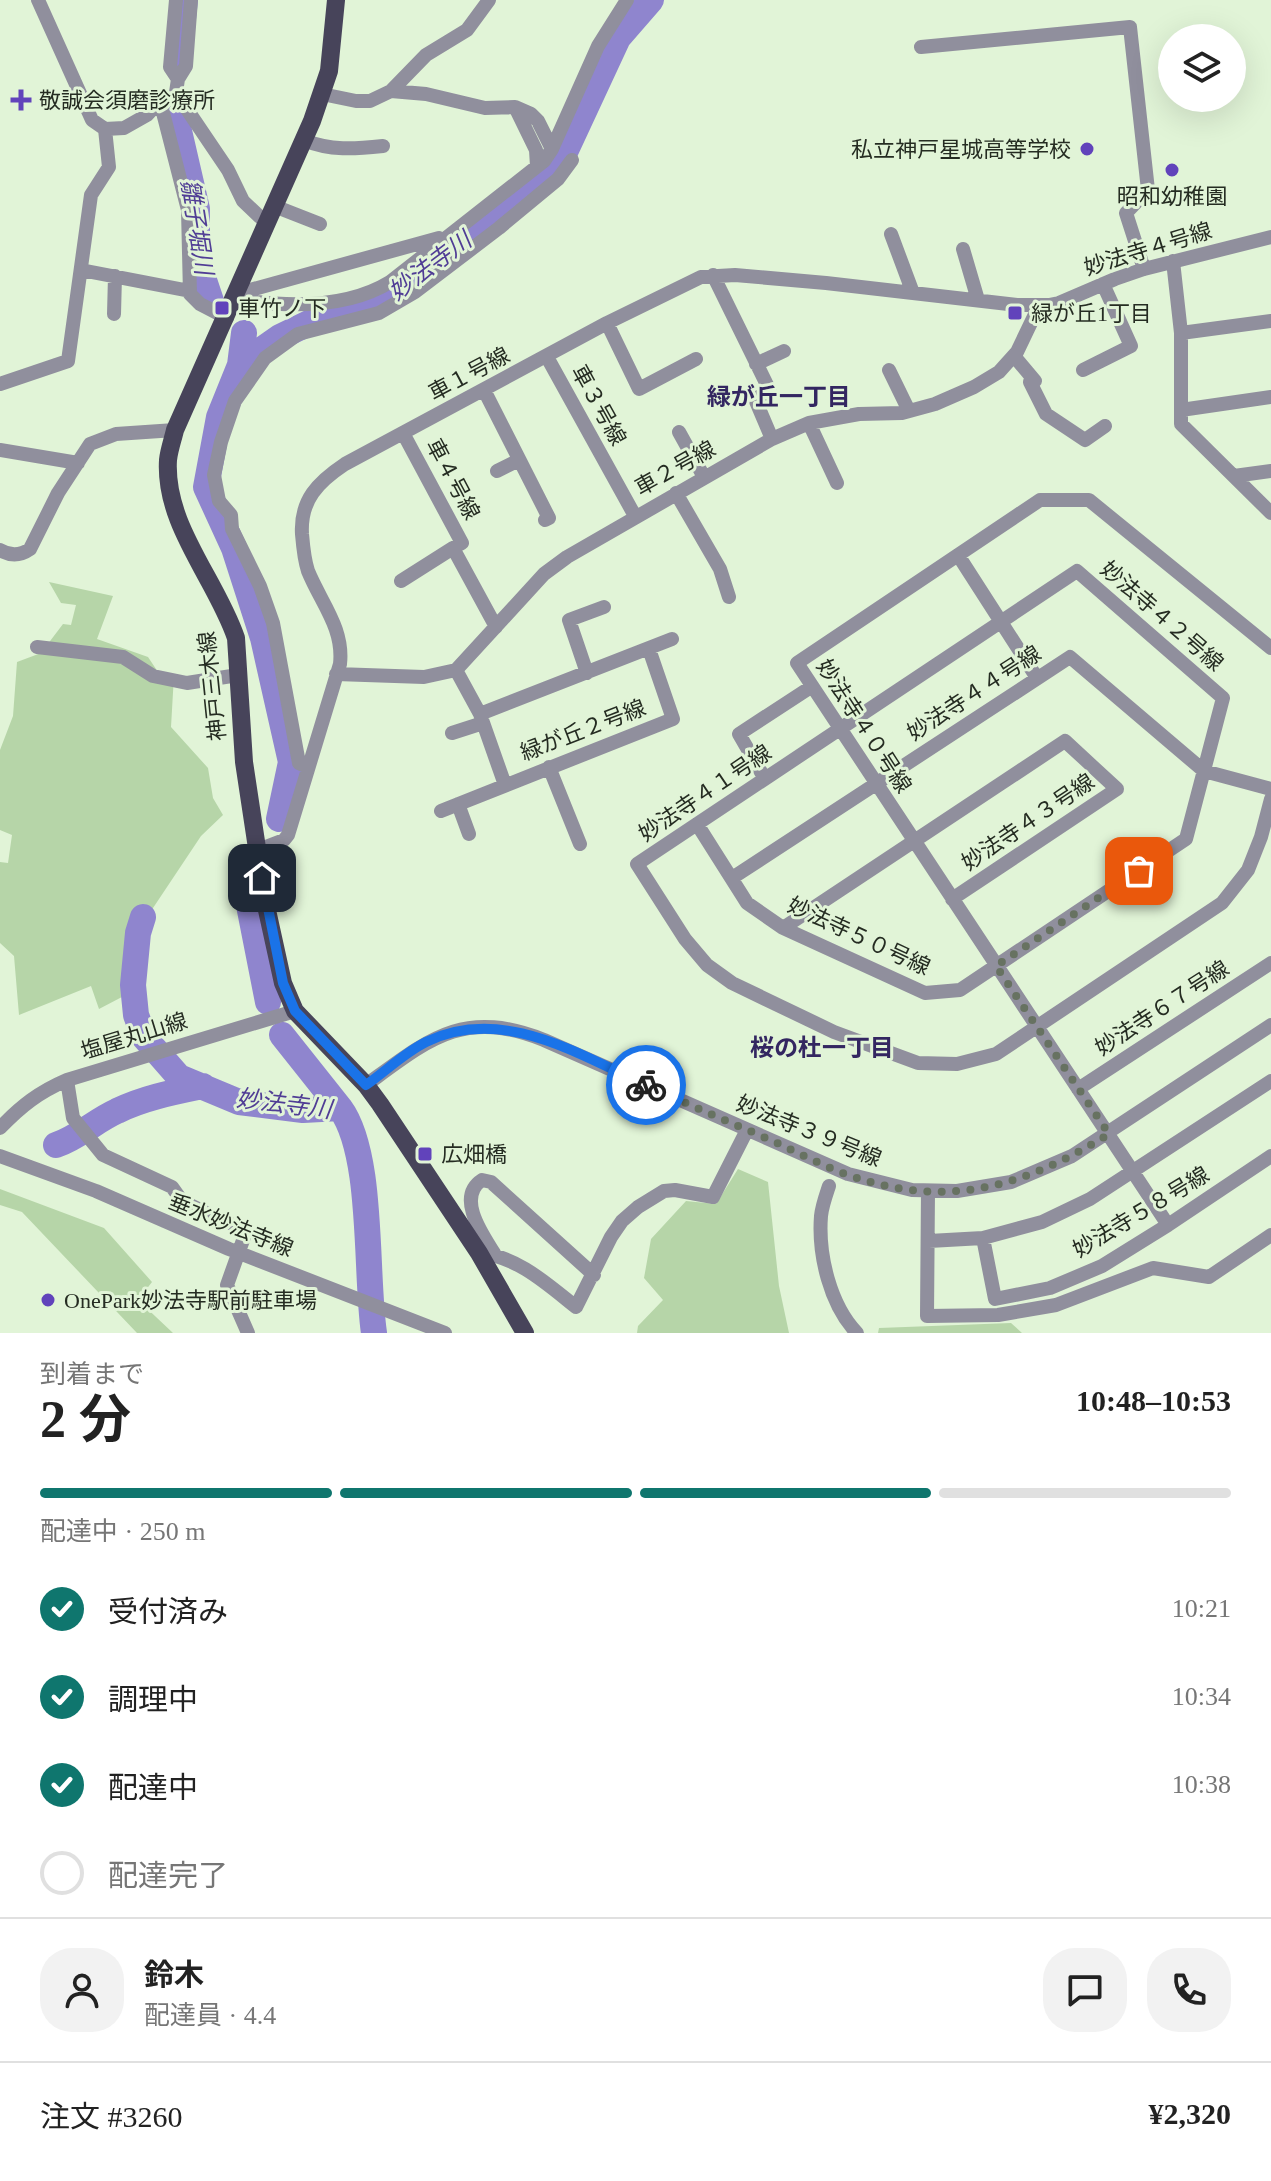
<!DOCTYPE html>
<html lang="ja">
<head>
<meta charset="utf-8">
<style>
  :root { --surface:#fff; --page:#f2f2f2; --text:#222; --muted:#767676; --line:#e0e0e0; --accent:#0f766e }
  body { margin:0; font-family:"Times New Roman","Noto Sans JP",serif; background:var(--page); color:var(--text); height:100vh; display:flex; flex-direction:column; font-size:30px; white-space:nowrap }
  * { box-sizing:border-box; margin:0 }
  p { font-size:26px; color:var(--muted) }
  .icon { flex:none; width:44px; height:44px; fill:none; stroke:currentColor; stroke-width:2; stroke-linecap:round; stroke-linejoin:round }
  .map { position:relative; height:1333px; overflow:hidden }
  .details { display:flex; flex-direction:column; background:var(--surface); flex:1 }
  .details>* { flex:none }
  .buttons { position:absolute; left:1158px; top:24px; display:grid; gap:16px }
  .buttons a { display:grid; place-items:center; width:88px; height:88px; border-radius:50%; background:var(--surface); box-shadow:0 8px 32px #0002; font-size:40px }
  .pin { position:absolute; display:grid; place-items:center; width:68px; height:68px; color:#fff; margin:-34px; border-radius:16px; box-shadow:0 4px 12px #0006 }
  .courier { position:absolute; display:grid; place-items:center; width:80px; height:80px; margin:-40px; border:6px solid #1a73e8; border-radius:50%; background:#fff; color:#222; box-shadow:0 2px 10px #0007 }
  .overview em { font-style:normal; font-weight:700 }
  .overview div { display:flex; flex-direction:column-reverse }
  .overview { display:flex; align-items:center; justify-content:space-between; height:136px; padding:0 40px }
  h1 { font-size:52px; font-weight:700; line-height:60px }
  .bar { display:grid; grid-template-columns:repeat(4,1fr); gap:12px 8px; align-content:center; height:96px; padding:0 40px }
  .bar i { height:10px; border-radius:6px; background:var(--line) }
  .bar .active { background:var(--accent) }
  .bar p { grid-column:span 4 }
  .line { display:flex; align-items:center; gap:20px; padding:0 40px; border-top:2px solid var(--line) }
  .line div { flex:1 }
  .round { display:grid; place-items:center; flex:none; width:84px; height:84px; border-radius:32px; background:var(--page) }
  ol { padding:0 40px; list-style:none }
  li { display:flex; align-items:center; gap:24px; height:88px }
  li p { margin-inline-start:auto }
  li .icon { padding:8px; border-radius:50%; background:var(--accent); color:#fff; stroke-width:4 }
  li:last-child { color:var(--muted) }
  li i { width:44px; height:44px; border:4px solid var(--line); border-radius:50% }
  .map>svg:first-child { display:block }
  .green { fill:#b6d5a8 }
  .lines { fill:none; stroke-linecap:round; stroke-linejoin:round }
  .river { stroke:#8f85ce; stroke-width:26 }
  .minor { stroke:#908f9d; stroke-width:14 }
  .major { stroke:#47445a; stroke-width:18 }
  .done { stroke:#677261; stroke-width:8; stroke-dasharray:0 14.4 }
  .route { stroke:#1a73e8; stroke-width:10 }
  .poi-dot { fill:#6143bb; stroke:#e1f4d7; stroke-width:3 }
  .labels { text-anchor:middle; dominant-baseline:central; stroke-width:6; stroke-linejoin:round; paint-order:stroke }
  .poi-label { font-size:22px; fill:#252c22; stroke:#e1f4d7; text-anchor:start }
  .street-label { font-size:22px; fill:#252c22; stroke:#e1f4d7 }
  .water-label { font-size:24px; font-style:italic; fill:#503d95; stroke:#e1f4d7 }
  .neighbourhood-label { font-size:24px; font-weight:bold; fill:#332661; stroke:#e1f4d7 }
</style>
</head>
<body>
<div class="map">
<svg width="1271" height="1333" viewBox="0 0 1271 1333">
  <rect width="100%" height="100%" fill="#e1f4d7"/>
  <path class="green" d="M49 582 113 596 97 639 148 657 158 672 174 675 171 727 208 768 213 798 223 815 201 836 141 926V987L99 1009 91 986 19 1015 14 956 0 943V862L8 863 12 835 0 830V750L13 716 17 662 41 653 63 624 71 625 76 605 61 603Z
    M738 1169 768 1182 779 1286 789 1333H637L638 1326 663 1300 644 1278 651 1239 686 1201 716 1204Z
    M0 1189 104 1228 152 1282 138 1300 173 1333H137L22 1212 0 1205Z
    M1011 1323 1022 1333H878L879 1328Z"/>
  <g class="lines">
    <path class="river" d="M178 66 185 0
      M173 105 197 209V259L211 301
      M240 365 244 333
      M279 819 291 762 263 638 234 548 206 487 219 417 240 365 280 337 311 322 379 305 413 282 529 192 559 165 618 38 651 0
      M245 885 268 1002
      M143 917 138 933 133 985 136 1015 144 1037 179 1077 239 1102 303 1110 340 1108C374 1154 365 1273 374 1333
      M282 1035 340 1108
      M56 1145C79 1137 95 1121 117 1111 143 1098 174 1092 203 1086"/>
    <path class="minor" d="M38 0 92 120 105 129 124 128 147 115 160 101 180 99 228 170 243 201 261 218 268 221
      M921 47 1130 27 1148 190 1126 213 1144 269
      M178 79 186 66 191 0
      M391 91 426 94 485 108 515 107 531 114 538 121 552 149
      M322 94 356 101H370L391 91 426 55 467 30 489 0
      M175 99 178 79 170 67 176 0
      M160 101 188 210 190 294 200 304 227 318
      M515 107 536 150 537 166
      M304 140C330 151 355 149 383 146
      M274 206 320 224
      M891 234 913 293
      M963 249 978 300
      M1173 261 1181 333V424L1271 513
      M81 270 190 291
      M713 275 770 391 755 399 772 439
      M238 291 250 290 439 238
      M235 299C285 307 346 309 390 282L544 161 552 149 598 46 627 0
      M114 314 115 276
      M607 323 639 389 696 359
      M1181 333 1271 321
      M1014 356 1035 381 1030 382 1046 414 1085 440 1105 426
      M547 357 635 516
      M756 364 784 351
      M889 370 909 411
      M1083 370 1131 346 1103 284
      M0 384 68 361 91 195 109 167 105 129
      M484 390 549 518 545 520
      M1181 410 1271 397
      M809 423 837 483
      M679 432 704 477
      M403 433 462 543 453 548 496 627
      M0 450 78 463
      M497 471 519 460
      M1234 476 1271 471
      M676 493 720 569 729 597
      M0 550C10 556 20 556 30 549L58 493 90 444 116 434 175 430
      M958 555 1037 678
      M401 581 453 548
      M37 647 123 657 153 676 187 683 238 675
      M456 670 480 714 505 785
      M587 673 569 620 604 607
      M336 674 424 677 456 670 544 574 567 557 772 439 809 423 859 414 902 413 935 404 974 387 999 372 1017 352 1039 306
      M480 714 672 639
      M452 733 483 723
      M308 767 299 763 273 623 260 586 232 529 231 515 219 501 214 475 221 442 235 401 265 358 298 334 379 313 415 292 499 228 558 179 572 160
      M549 767 580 844
      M765 779 739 734 811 687
      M458 804 469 834
      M441 811 673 719 649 649
      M697 824 747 903 783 928 925 993 960 990 1186 839 1223 698 1077 571 637 864 685 939 707 965 732 983 834 1032 918 1063 957 1064 996 1054 1222 903 1248 870 1261 837 1271 799
      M258 850 284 840 288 835 340 664C344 628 321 603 308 571 304 559 303 546 302 534 300 500 318 482 345 464L607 323 701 277 735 275 826 283 1017 305H1049L1059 303 1115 279 1144 269 1271 237
      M732 878 1070 657 1204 771 1271 789
      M783 928 1065 741 1117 789 952 899
      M67 1080 73 1118 103 1155 172 1187 182 1201 221 1220 247 1229 227 1285 248 1333
      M366 1085C429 1039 463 1008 544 1040L848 1174 912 1190 957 1191 1011 1182 1072 1156 1271 1025
      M1078 1089 1271 963
      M0 1128C21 1106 39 1092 67 1080L295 1011
      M0 1156 96 1191 229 1249 445 1333
      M829 1186C826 1195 822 1206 821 1216 818 1255 830 1305 857 1333
      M928 1191 927 1316 998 1315 1056 1305 1153 1268 1209 1277 1271 1235
      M1168 1225 797 663 1040 500H1089L1271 648
      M983 1238 995 1299 1050 1288 1102 1266 1168 1225 1271 1156
      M929 1241 983 1238 1042 1222 1090 1199 1271 1081
      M479 1253C517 1256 547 1284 576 1307L611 1237 622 1221 638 1207 664 1191 675 1190 713 1197 747 1130
      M494 1253C482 1234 456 1197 482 1180L491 1182 594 1275"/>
    <path class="major" d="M336 0 329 71 312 121 175 430C173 439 169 450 168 460 164 525 216 579 236 638L244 762 265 901 283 983 295 1011 366 1085 380 1104 479 1253 525 1333"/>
  </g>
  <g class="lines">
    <path class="done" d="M646 1085C689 1105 732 1123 775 1142 799 1153 823 1166 848 1175 947 1210 1024 1187 1109 1134L996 966 1139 871"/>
    <path class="route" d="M262 878 283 983 295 1011 366 1085C386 1071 404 1053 426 1042 502 1005 577 1054 646 1085"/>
  </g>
  <g class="poi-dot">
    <path d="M17 88h8v8h8v8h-8v8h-8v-8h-8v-8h8z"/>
    <circle cx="1087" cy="149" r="8"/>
    <circle cx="1172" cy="170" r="8"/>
    <rect x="214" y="300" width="16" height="16" rx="4"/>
    <rect x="1007" y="305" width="16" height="16" rx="4"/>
    <rect x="417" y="1146" width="16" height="16" rx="4"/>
    <circle cx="48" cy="1300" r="8"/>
  </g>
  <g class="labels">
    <g class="poi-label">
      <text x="39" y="100">敬誠会須磨診療所</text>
      <text x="1071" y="149" text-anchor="end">私立神戸星城高等学校</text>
      <text x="1172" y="196" text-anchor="middle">昭和幼稚園</text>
      <text x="238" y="308">車竹ノ下</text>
      <text x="1031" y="313">緑が丘1丁目</text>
      <text x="441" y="1154">広畑橋</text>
      <text x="64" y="1300">OnePark妙法寺駅前駐車場</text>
    </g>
    <g class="street-label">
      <text transform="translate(1148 249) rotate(-17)">妙法寺４号線</text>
      <text transform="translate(469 374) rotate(-28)">車１号線</text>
      <text transform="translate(599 405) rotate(61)">車３号線</text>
      <text transform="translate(675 468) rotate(-29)">車２号線</text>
      <text transform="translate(453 479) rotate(62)">車４号線</text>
      <text transform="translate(1162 616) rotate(41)">妙法寺４２号線</text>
      <text transform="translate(212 686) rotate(-96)">神戸三木線</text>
      <text transform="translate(974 693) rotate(-33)">妙法寺４４号線</text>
      <text transform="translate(864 726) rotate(57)">妙法寺４０号線</text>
      <text transform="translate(583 730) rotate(-21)">緑が丘２号線</text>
      <text transform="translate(705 793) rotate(-34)">妙法寺４１号線</text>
      <text transform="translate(1028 822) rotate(-34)">妙法寺４３号線</text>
      <text transform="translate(859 936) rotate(25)">妙法寺５０号線</text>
      <text transform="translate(1162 1008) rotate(-33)">妙法寺６７号線</text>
      <text transform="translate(134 1036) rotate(-17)">塩屋丸山線</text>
      <text transform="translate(809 1131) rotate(22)">妙法寺３９号線</text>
      <text transform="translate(1141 1212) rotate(-31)">妙法寺５８号線</text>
      <text transform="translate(231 1225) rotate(22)">垂水妙法寺線</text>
    </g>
    <g class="water-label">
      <text transform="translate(197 227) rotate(81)">雛子堀川</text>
      <text transform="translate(430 266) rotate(-37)">妙法寺川</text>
      <text transform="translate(284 1104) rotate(7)">妙法寺川</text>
    </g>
    <g class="neighbourhood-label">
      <text x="779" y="397">緑が丘一丁目</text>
      <text x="822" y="1048">桜の杜一丁目</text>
    </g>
  </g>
</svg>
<div class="buttons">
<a><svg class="icon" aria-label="layers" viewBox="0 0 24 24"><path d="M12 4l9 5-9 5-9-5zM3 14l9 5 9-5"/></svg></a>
</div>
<div class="pin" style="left:1139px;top:871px;background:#ea580c"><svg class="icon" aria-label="bag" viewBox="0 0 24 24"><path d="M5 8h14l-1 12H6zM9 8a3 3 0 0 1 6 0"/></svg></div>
<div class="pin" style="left:262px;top:878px;background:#1f2937"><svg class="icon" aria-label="home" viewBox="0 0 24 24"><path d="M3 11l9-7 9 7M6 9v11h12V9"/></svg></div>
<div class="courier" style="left:646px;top:1085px"><svg class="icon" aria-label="bike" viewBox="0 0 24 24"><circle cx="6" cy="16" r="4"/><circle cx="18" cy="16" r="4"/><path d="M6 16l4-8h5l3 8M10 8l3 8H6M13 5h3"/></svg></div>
</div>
<section class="details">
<div class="overview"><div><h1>2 分</h1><p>到着まで</p></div><em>10:48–10:53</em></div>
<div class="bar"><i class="active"></i><i class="active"></i><i class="active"></i><i></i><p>配達中 · 250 m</p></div>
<ol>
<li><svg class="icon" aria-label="check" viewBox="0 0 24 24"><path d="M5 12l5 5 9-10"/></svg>受付済み<p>10:21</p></li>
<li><svg class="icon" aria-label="check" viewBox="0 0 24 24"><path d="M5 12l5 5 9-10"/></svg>調理中<p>10:34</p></li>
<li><svg class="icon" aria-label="check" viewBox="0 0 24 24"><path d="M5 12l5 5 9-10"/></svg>配達中<p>10:38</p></li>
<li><i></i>配達完了</li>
</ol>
<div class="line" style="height:144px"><a class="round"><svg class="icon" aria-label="person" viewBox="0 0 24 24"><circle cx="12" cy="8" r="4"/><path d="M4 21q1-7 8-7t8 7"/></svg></a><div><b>鈴木</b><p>配達員 · 4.4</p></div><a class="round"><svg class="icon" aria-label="chat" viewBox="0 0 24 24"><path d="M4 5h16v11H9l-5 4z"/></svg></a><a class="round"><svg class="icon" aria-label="phone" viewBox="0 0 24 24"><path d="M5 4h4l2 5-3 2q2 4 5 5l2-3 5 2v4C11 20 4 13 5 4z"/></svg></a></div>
<div class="line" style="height:104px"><div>注文 #3260</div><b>¥2,320</b></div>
</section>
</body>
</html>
